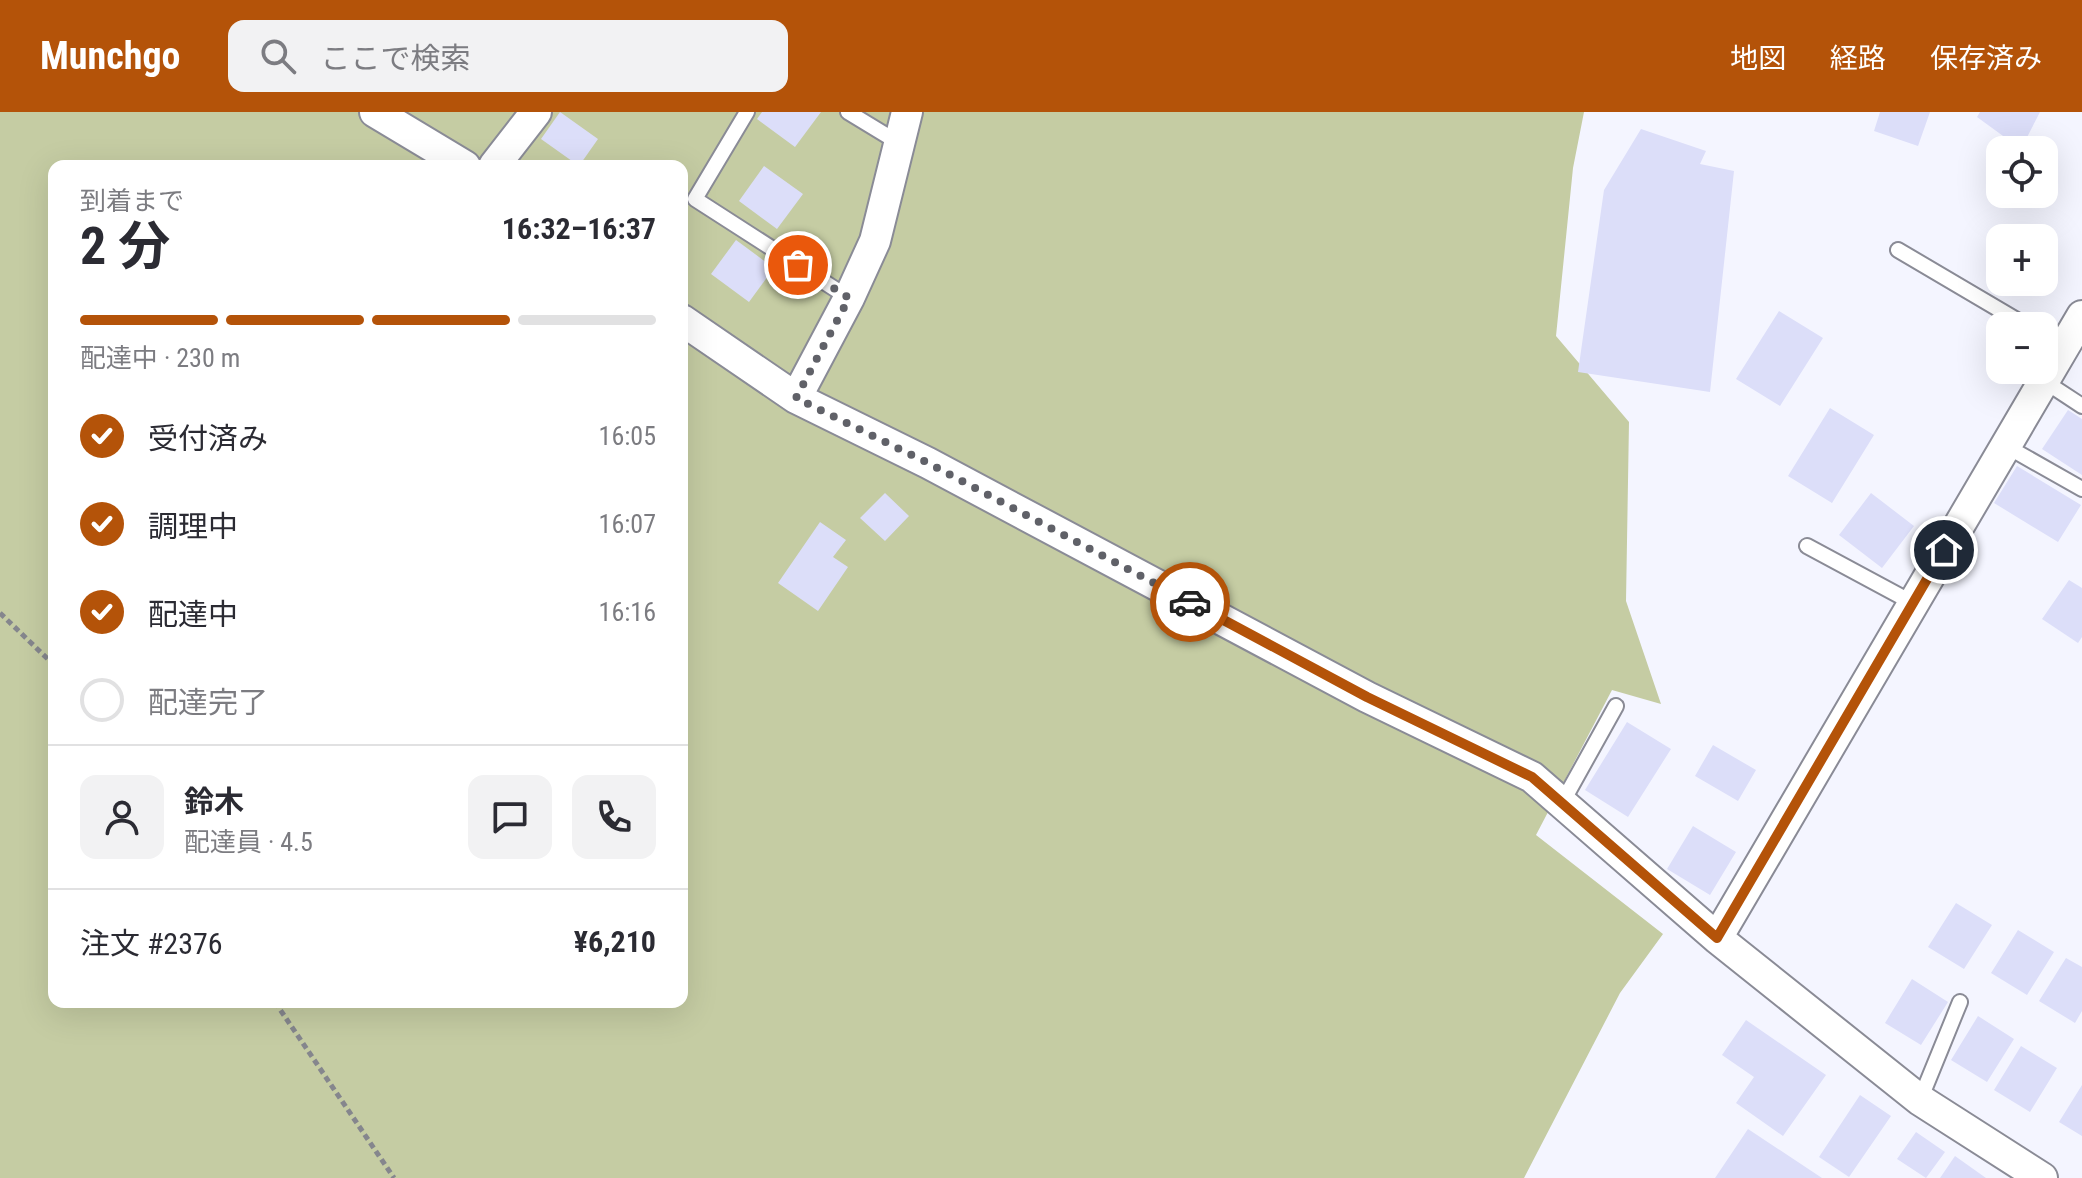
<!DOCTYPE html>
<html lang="ja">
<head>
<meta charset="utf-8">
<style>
  :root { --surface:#fff; --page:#f2f2f3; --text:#2b2b33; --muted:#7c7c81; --line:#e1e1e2; --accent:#b45309 }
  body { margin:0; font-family:"Roboto Condensed","Noto Sans JP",sans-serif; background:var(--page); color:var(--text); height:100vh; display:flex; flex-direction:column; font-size:30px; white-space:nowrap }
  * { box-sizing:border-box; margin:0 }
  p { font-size:26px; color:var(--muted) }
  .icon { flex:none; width:44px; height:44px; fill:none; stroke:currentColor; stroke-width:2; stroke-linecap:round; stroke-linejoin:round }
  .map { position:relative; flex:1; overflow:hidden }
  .details { position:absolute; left:48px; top:48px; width:640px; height:848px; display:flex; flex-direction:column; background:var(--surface); border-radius:16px; box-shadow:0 8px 32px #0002 }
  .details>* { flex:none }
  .tools { position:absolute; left:1986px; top:24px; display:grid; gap:16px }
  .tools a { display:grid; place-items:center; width:72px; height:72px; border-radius:16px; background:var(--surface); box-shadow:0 8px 32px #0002; font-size:40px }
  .pin { position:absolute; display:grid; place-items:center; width:68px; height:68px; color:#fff; margin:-34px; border:4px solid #fff; border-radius:50%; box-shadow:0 2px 8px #0007 }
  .courier { position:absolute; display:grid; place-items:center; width:80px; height:80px; margin:-40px; border:6px solid #b45309; border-radius:50%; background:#fff; color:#222; box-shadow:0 2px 10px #0007 }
  .summary em { font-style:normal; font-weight:700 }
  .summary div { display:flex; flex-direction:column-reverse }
  .summary { display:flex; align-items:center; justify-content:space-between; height:136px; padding:0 32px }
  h1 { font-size:52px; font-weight:700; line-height:60px }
  .bar { display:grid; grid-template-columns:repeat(4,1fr); gap:12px 8px; align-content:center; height:96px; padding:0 32px }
  .bar i { height:10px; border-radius:6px; background:var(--line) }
  .bar .on { background:var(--accent) }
  .bar p { grid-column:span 4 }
  .line { display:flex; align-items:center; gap:20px; padding:0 32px; border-top:2px solid var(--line) }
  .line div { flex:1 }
  .round { display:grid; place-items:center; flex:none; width:84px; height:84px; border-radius:16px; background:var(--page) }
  ol { padding:0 32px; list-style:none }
  li { display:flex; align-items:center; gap:24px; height:88px }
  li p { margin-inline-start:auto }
  li .icon { padding:8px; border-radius:50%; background:var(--accent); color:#fff; stroke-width:4 }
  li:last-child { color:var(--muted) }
  li i { width:44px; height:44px; border:4px solid var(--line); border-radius:50% }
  header { display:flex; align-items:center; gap:48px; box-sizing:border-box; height:112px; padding:0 40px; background:var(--accent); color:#fff }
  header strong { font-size:38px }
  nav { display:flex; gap:44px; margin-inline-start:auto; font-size:28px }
  .search { width:560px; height:72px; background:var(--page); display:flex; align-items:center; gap:20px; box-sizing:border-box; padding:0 28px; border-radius:16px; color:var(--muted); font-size:30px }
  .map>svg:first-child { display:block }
  .green { fill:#c5cca3; fill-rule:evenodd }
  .building { fill:#dcdef9 }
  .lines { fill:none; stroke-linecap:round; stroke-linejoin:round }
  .lane-casing { stroke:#8a8b96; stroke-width:18 }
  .street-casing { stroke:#8a8b96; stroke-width:34 }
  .path { stroke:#85868d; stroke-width:5; stroke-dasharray:6 4; stroke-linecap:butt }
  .lane { stroke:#fff; stroke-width:14 }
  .street { stroke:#fff; stroke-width:30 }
  .done { stroke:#606168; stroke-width:8; stroke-dasharray:0 14.4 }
  .route { stroke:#b45309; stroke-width:10 }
</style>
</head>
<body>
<header>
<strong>Munchgo</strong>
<div class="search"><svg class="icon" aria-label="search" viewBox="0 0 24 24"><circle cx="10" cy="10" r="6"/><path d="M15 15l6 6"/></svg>ここで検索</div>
<nav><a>地図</a><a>経路</a><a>保存済み</a></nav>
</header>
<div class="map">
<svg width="2082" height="1066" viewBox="0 0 2082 1066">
  <rect width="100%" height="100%" fill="#f4f5ff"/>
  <path class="green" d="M0 0H1584L1573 56 1556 224 1629 310 1626 489 1661 592 1612 578 1536 723 1663 822 1620 881 1524 1066H0ZM54 54H682V890H54Z"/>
  <path class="building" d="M560 0 598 27 579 54 541 27Z
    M762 0H821L795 35 757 7Z
    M1880 0H1930L1918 34 1874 19Z
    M1980 0H2040L2021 37 1977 5Z
    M1641 17 1706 39 1700 52 1734 59 1710 280 1578 260 1604 78Z
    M764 54 803 82 777 117 739 89Z
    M736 128 774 156 749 190 711 162Z
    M1779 199 1823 226 1780 294 1736 267Z
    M1830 296 1874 323 1832 391 1788 364Z
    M2068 298 2082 307V363L2042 337Z
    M2017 354 2081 393 2058 430 1994 391Z
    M885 381 909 404 885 429 860 406Z
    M1871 381 1914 414 1882 456 1839 423Z
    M820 410 846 428 833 445 848 455 818 499 778 471Z
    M2069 468 2082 476V525L2078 531 2042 507Z
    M1627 610 1671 637 1628 705 1585 678Z
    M1713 633 1756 658 1738 689 1695 664Z
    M1693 714 1736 740 1710 783 1667 757Z
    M1956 791 1992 813 1964 857 1928 835Z
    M2018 818 2054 840 2027 883 1991 861Z
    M2066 846 2082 855V899L2075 911 2039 889Z
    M1912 867 1948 890 1921 933 1885 911Z
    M1978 904 2014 927 1987 970 1951 948Z
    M1746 908 1826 963 1783 1024 1736 991 1754 965 1722 943Z
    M2021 934 2057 956 2030 1000 1994 978Z
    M2082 973V1024L2059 1010Z
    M1860 983 1891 1004 1849 1065 1819 1045Z
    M1748 1017 1822 1066H1715Z
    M1916 1020 1945 1040 1926 1066 1897 1047Z
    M1955 1044 1986 1066H1940Z"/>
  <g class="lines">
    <g class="lane-casing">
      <path id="lane" d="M747 0 695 87 849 186
        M848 0 899 31
        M1898 138 2027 214
        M2044 269 2082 294
        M2006 334 2082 377
        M1807 434 1913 491
        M1562 691 1616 594
        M1920 988 1960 890"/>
    </g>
    <g class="street-casing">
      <path id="street" d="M375 0 465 54
        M494 54 536 0
        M682 208 796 286 928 351 1367 585 1532 665 1717 826 1920 988 2042 1066
        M796 286 849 186 875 129 907 0
        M1717 826 2082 204"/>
    </g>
    <path class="path" d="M0 501 54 553
      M275 890 394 1066"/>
    <use href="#lane" class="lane"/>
    <use href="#street" class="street"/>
  </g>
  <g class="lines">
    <path class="done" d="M798 153 849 186 796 286 928 351 1190 490"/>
    <path class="route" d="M1190 490 1367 585 1532 665 1717 826 1944 438"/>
  </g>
</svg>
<div class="tools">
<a><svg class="icon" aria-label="locate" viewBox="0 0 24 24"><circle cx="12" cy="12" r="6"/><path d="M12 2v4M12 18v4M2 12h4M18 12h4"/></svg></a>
<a>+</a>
<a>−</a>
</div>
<div class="pin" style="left:798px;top:153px;background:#ea580c"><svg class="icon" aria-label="bag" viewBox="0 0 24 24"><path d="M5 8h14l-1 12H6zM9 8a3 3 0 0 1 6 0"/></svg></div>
<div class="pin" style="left:1944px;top:438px;background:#1f2937"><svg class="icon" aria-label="home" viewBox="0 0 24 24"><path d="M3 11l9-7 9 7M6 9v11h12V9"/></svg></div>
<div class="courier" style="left:1190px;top:490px"><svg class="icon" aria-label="car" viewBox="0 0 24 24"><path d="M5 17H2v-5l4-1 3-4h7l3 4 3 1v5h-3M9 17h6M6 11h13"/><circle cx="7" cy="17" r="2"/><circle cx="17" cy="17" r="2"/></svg></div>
<section class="details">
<div class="summary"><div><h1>2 分</h1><p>到着まで</p></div><em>16:32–16:37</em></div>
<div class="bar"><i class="on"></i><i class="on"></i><i class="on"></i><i></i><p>配達中 · 230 m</p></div>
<ol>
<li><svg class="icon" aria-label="check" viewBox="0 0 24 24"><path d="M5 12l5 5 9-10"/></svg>受付済み<p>16:05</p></li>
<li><svg class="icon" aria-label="check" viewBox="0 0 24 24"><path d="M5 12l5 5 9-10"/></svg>調理中<p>16:07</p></li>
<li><svg class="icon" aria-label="check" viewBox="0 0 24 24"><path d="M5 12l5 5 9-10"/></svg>配達中<p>16:16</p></li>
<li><i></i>配達完了</li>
</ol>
<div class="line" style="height:144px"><a class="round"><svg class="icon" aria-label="person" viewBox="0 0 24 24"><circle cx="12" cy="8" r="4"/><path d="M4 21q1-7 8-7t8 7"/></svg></a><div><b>鈴木</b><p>配達員 · 4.5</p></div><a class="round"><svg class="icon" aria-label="chat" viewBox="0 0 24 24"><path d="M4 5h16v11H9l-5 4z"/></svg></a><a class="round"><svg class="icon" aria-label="phone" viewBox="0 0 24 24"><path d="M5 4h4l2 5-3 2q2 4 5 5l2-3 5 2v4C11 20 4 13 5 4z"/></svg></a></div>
<div class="line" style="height:104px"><div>注文 #2376</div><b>¥6,210</b></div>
</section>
</div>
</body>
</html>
